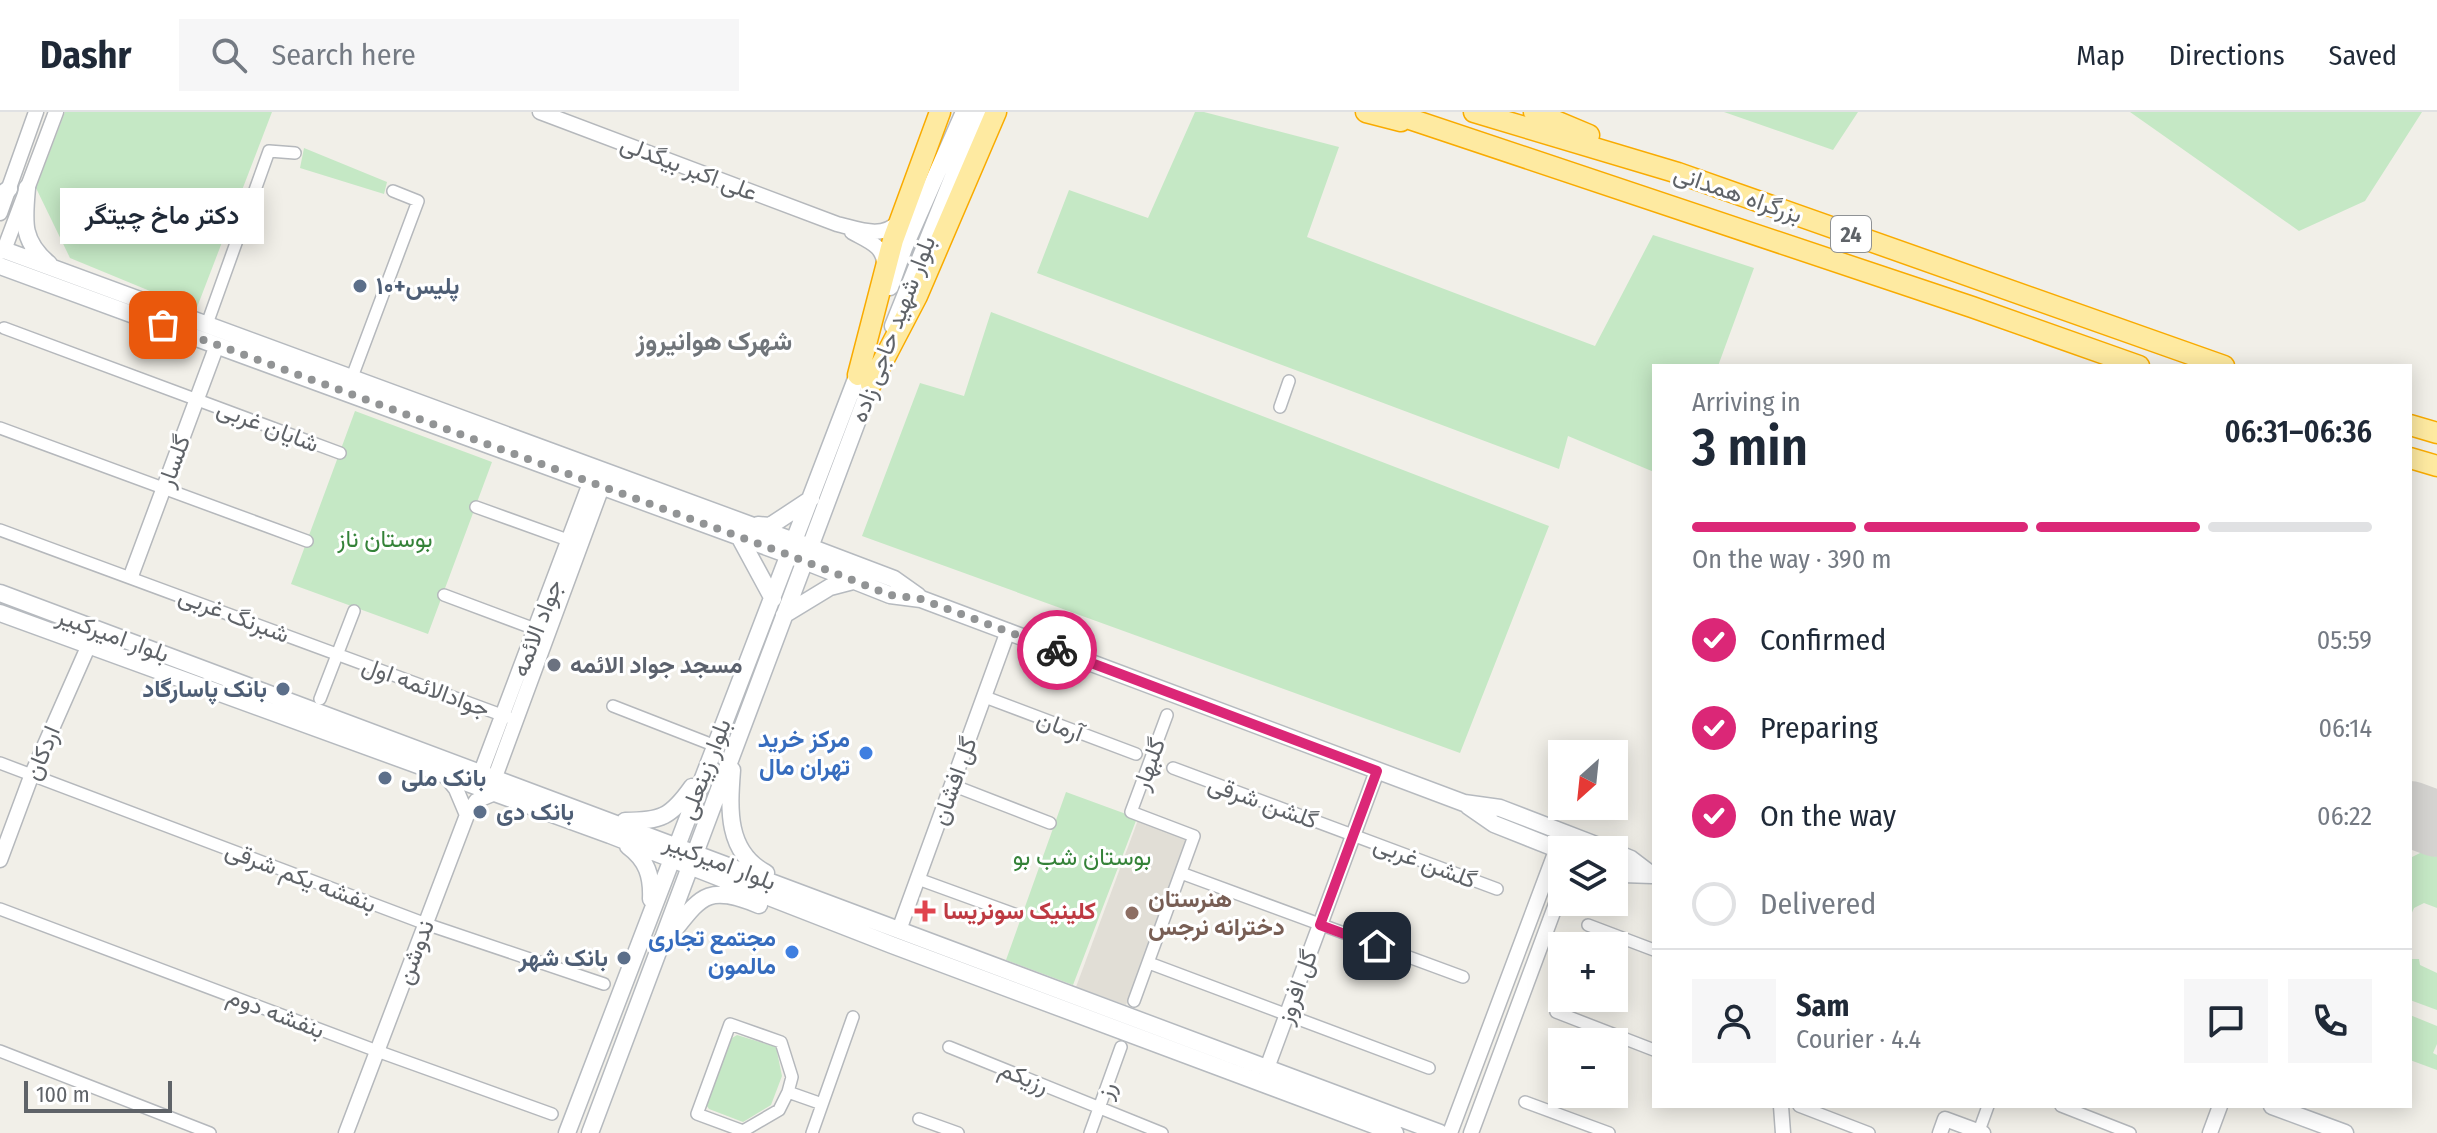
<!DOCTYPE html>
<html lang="en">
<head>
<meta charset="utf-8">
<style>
  :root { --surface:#fff; --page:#f6f6f7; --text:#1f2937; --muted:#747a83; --line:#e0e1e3; --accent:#db2777 }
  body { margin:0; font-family:"Fira Sans Condensed",Vazirmatn,sans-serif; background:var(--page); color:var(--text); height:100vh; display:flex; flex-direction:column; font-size:30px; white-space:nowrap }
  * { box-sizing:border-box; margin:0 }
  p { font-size:26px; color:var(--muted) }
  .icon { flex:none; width:44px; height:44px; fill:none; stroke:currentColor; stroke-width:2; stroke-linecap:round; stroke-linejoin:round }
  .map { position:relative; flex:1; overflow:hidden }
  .side { position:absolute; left:1652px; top:252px; width:760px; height:744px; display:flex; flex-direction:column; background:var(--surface); border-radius:0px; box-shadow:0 4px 20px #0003 }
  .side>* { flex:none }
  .needle { width:52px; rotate:207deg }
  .tools { position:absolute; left:1548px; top:628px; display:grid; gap:16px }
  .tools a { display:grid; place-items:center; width:80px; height:80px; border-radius:0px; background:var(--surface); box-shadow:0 4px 20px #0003; font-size:40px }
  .scale { position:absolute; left:24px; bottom:20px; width:148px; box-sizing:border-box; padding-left:8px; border:4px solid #5f6368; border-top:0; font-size:22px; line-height:28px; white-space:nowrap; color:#5f6368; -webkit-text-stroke:6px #fff; paint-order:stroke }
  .pin { position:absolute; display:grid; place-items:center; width:68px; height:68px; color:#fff; margin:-34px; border-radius:16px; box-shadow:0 4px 12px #0006 }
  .courier { position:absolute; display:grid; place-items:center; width:80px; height:80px; margin:-40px; border:6px solid #db2777; border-radius:50%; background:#fff; color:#222; box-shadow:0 2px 10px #0007 }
  .bubble { position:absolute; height:56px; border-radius:0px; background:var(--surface); box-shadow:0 4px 20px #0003; font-size:26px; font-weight:600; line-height:56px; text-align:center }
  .head em { font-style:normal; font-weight:600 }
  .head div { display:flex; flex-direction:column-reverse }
  .head { display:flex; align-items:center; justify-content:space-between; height:136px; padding:0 40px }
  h1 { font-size:52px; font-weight:600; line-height:60px }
  .bar { display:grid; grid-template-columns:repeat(4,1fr); gap:12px 8px; align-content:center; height:96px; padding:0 40px }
  .bar i { height:10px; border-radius:6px; background:var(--line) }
  .bar .current { background:var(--accent) }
  .bar p { grid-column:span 4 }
  .line { display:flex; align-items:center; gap:20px; padding:0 40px; border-top:2px solid var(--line) }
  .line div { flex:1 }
  .round { display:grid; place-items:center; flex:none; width:84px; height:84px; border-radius:0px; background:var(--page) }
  ol { padding:0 40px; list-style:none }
  li { display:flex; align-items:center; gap:24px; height:88px }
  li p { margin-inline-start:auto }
  li .icon { padding:8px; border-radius:50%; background:var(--accent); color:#fff; stroke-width:4 }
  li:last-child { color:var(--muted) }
  li i { width:44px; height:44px; border:4px solid var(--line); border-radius:50% }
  header { display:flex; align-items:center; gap:48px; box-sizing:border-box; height:112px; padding:0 40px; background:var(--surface); border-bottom:2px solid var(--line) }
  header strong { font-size:38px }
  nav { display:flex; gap:44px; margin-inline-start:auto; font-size:28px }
  .search { width:560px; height:72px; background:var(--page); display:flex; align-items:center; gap:20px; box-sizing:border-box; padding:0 28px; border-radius:0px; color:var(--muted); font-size:30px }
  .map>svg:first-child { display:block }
  .education { fill:#e1ded6 }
  .green { fill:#c5e8c5 }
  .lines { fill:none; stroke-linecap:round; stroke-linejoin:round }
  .runway { stroke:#d4d3d0; stroke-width:66 }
  .minor-casing { stroke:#b5b8bc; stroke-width:14 }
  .tertiary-casing { stroke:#b5b8bc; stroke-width:17 }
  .secondary-casing { stroke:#b6babf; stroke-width:19 }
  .trunk-casing { stroke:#f9ab00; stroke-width:23 }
  .minor { stroke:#fff; stroke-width:11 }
  .tertiary { stroke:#fff; stroke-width:14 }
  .secondary { stroke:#fff; stroke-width:16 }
  .trunk { stroke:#feeaa1; stroke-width:20 }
  .done { stroke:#929495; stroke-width:8; stroke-dasharray:0 14.4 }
  .route { stroke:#db2777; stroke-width:10 }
  .service-dot { fill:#5c6f8a; stroke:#fff; stroke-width:3 }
  .worship-dot { fill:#6b7280; stroke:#fff; stroke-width:3 }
  .shop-dot { fill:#3f7fe0; stroke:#fff; stroke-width:3 }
  .health-dot { fill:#e0444e; stroke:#fff; stroke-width:3 }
  .education-dot { fill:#8d6e63; stroke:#fff; stroke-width:3 }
  .labels { text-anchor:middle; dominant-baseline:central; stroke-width:6; stroke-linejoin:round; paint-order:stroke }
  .shield { fill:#fff; stroke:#8f9295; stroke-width:2 }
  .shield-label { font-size:22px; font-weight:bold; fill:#5f6368 }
  .street-label { font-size:24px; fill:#5f6368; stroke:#fff }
  .service-label { font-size:24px; font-weight:bold; fill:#4e5e75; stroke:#fff; text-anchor:start }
  .park-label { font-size:24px; fill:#348238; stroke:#fff }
  .worship-label { font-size:24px; font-weight:bold; fill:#5b616d; stroke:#fff; text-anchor:start }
  .shop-label { font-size:24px; font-weight:bold; fill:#366cbe; stroke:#fff; text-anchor:end }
  .education-label { font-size:24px; font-weight:bold; fill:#785e54; stroke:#fff; text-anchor:start }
  .health-label { font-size:24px; font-weight:bold; fill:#be3a42; stroke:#fff; text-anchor:start }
  .neighbourhood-label { font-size:26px; font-weight:bold; fill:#70757a; stroke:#fff }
</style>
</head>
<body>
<header>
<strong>Dashr</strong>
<div class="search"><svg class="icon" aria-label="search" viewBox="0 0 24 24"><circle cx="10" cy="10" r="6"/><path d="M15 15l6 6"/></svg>Search here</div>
<nav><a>Map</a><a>Directions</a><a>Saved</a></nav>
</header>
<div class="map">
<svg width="2437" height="1021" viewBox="0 0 2437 1021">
  <rect width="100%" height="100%" fill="#f1efe8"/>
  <path class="education" d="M1138 708 1188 727 1126 893 1076 875Z"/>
  <path class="green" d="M65 0H272L196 198 70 146 36 76Z
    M1195 0H1204L1339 35 1307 125 1595 234 1653 123 1754 156 1718 254H1654V360L1568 324 1559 357 1037 161 1069 78 1148 106Z
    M1724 0H1858L1833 38Z
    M2130 0H2422L2365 89 2299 119Z
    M304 36 387 70 384 82 300 56Z
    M991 200 1549 414 1460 641 862 424 920 271 964 284Z
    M355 299 492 350 428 522 291 472Z
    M1066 680 1137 706 1073 873 1006 848Z
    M2422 740 2437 745V796L2424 791 2414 796 2410 805V746Z
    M2410 847H2419L2420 853 2437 861V898L2410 888Z
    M2410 903 2437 914V932L2433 941 2437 943V958L2410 948Z
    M737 923 776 935 782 964 771 993 743 1010 709 997 706 993 732 926Z"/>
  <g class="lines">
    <path class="runway" d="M2410 702 2437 712"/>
    <g class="minor-casing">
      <path id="minor" d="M207 212 269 39 295 41
        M4 216 340 341
        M352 265 418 89 393 79
        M1280 295 1289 269
        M0 316 307 429
        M476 395 576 431
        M0 418 507 605
        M444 483 543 520
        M985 585 1136 642
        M320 587 354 499
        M613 594 713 633
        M0 651 426 812 604 872
        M1173 656 1497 777
        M952 673 1050 711
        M1181 761 1463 865
        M918 767 1017 803
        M0 797 377 939 552 1002
        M1588 813 1654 838
        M1149 851 1429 956
        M1134 889 1194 724 1131 700 1167 603
        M1556 900 1654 938
        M949 935 1162 1021
        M0 939 210 1021
        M788 980 792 965 781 930 730 912 697 1002 743 1019 779 998 788 980 822 992
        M1525 990 1609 1021
        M1799 994 1869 1021
        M2061 994 2130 1021
        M919 1007 958 1021
        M1979 1019 1988 994
        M812 1021 853 905
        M1090 1021 1121 935"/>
    </g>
    <g class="tertiary-casing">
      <path id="tertiary" d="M540 0 837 112C858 117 883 128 899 109
        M0 101 36 0
        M852 120C868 129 885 134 884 154
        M4 138 56 0
        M131 464 217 233
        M481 660 590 371
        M444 662 456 677 467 703
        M495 665 602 375
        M0 748 32 662 88 535
        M899 818 1008 519
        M1267 956 1377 659
        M1781 994 1783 1021
        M346 1021 467 703 476 689 495 681
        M1450 1021 1560 728
        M1471 1021 1562 776
        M1940 1021 1945 1007 1983 1021
        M2210 1021 2220 994"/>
    </g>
    <g class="secondary-casing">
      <path id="secondary" d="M27 76C24 109 21 129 49 152
        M0 83 9 77
        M0 139 4 138 794 429 894 467 918 484
        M0 154 789 443 890 483 921 487 1464 691 1500 696 1609 738
        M890 175 904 136 964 0
        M893 214 979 0
        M758 413 770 414 811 387
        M741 428 773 487
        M0 481 1440 1021
        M0 501 610 723 892 833 1395 1021
        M784 503 830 475 853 469
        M732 658C729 697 726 740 766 761
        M1468 694 1494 712 1562 739
        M625 709C661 709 671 705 692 675
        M628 734C647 748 652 764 651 787
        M1614 740 1631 747 1652 763
        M1614 758 1623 762 1652 763
        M668 826C701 785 705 771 759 793
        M2272 994 2345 1021
        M567 1021 861 254
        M590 1021 875 262"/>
    </g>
    <g class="trunk-casing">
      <path id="trunk" d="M1366 0 1401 9
        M1389 0 1972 195 2139 254
        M1474 0 1678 61 2224 254
        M1534 0 1589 23
        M858 263 893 128 940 0
        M871 272 917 184 996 0
        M2410 313 2437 321
        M2410 346 2437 354"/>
    </g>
    <use href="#minor" class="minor"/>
    <use href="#tertiary" class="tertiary"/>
    <use href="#secondary" class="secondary"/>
    <use href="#trunk" class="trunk"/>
  </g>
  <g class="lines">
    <path class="done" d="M163 213 789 443 890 483 921 487 1057 538"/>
    <path class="route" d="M1057 538 1377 659 1320 813 1377 834"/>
  </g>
  <g class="service-dot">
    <circle cx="360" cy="174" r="8"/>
    <circle cx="283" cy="577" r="8"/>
    <circle cx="385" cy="666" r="8"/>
    <circle cx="480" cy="700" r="8"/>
    <circle cx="624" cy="846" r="8"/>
  </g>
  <circle class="worship-dot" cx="554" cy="553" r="8"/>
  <g class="shop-dot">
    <circle cx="866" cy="641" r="8"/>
    <circle cx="792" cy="840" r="8"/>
  </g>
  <path class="health-dot" d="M921 787h8v8h8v8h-8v8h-8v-8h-8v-8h8z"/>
  <circle class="education-dot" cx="1132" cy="801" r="8"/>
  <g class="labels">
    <rect class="shield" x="1831" y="104" width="40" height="36" rx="6"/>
    <g class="shield-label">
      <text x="1851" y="122">24</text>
    </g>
    <g class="street-label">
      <text transform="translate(689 56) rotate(21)">علی اکبر بیگدلی</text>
      <text transform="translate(1738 82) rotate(19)">بزرگراه همدانی</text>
      <text transform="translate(893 217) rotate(-69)">بلوار شهید حاجی زاده</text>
      <text transform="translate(268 314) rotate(21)">شایان غربی</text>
      <text transform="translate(174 349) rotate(-70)">گلسار</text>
      <text transform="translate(234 503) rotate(21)">شبرنگ غربی</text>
      <text transform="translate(537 516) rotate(-69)">جواد الائمه</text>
      <text transform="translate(113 523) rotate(20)">بلوار امیرکبیر</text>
      <text transform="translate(426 575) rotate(20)">جوادالائمه اول</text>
      <text transform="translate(1060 614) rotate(21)">آرمان</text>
      <text transform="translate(42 641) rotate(-67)">اردکان</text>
      <text transform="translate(1149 652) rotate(-70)">گلبهار</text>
      <text transform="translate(705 657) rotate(-69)">بلوار زینعلی</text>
      <text transform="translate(954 669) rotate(-70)">گل افشان</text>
      <text transform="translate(1263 690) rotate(20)">گلشن شرقی</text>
      <text transform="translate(720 750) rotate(21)">بلوار امیرکبیر</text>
      <text transform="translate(1425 750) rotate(21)">گلشن غربی</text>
      <text transform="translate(301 765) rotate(21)">بنفشه یکم شرقی</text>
      <text transform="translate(415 840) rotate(-69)">ندوشن</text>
      <text transform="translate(1297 875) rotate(-70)">گل افروز</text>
      <text transform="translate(276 901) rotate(21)">بنفشه دوم</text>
      <text transform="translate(1024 965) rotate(22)">رزیکم</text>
      <text transform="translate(1106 978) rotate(-70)">رز</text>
    </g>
    <g class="service-label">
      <text x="376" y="174">پلیس+۱۰</text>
      <text x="267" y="577" text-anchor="end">بانک پاسارگاد</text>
      <text x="401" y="666">بانک ملی</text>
      <text x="496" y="700">بانک دی</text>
      <text x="608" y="846" text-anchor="end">بانک شهر</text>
    </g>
    <g class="park-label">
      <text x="385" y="427">بوستان ناز</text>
      <text x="1082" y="745">بوستان شب بو</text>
    </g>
    <g class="worship-label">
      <text x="570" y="553">مسجد جواد الائمه</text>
    </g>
    <g class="shop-label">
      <text x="850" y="627">مرکز خرید<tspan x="850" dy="28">تهران مال</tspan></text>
      <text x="776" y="826">مجتمع تجاری<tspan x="776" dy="28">مالمون</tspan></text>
    </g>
    <g class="education-label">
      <text x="1148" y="787">هنرستان<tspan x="1148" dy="28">دخترانه نرجس</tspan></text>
    </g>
    <g class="health-label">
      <text x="943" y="799">کلینیک سونریسا</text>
    </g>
    <g class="neighbourhood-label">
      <text x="714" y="229">شهرک هوانیروز</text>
    </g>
  </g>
</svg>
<div class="tools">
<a><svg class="needle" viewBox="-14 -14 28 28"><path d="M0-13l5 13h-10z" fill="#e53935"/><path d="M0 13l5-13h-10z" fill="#747a83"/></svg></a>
<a><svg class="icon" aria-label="layers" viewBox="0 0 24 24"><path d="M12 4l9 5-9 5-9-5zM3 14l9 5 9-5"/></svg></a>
<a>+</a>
<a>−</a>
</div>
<div class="scale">100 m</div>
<div class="pin" style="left:163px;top:213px;background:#ea580c"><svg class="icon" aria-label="bag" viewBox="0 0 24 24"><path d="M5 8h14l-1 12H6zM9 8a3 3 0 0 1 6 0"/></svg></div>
<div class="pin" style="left:1377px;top:834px;background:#1f2937"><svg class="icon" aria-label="home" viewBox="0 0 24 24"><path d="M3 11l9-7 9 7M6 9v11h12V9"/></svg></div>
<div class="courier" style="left:1057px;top:538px"><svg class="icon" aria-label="bike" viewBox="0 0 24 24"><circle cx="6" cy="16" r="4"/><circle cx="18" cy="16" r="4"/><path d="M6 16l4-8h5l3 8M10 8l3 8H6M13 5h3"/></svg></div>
<div class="bubble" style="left:60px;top:76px;width:204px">دکتر ماخ چیتگر</div>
<section class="side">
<div class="head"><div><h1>3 min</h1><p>Arriving in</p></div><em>06:31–06:36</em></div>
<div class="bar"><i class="current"></i><i class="current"></i><i class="current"></i><i></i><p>On the way · 390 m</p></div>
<ol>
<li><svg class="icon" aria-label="check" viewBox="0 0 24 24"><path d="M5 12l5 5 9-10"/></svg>Confirmed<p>05:59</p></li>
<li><svg class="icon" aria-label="check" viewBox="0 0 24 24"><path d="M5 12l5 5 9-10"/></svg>Preparing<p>06:14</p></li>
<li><svg class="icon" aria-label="check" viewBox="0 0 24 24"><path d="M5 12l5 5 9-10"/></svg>On the way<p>06:22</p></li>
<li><i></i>Delivered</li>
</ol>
<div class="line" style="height:144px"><a class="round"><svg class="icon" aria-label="person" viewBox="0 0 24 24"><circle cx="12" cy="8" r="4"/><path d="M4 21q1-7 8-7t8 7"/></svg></a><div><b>Sam</b><p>Courier · 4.4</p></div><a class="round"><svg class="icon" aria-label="chat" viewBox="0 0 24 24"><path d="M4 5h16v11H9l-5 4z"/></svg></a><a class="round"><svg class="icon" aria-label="phone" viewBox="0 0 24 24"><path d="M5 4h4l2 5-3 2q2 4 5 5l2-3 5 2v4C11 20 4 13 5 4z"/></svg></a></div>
</section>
</div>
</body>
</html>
